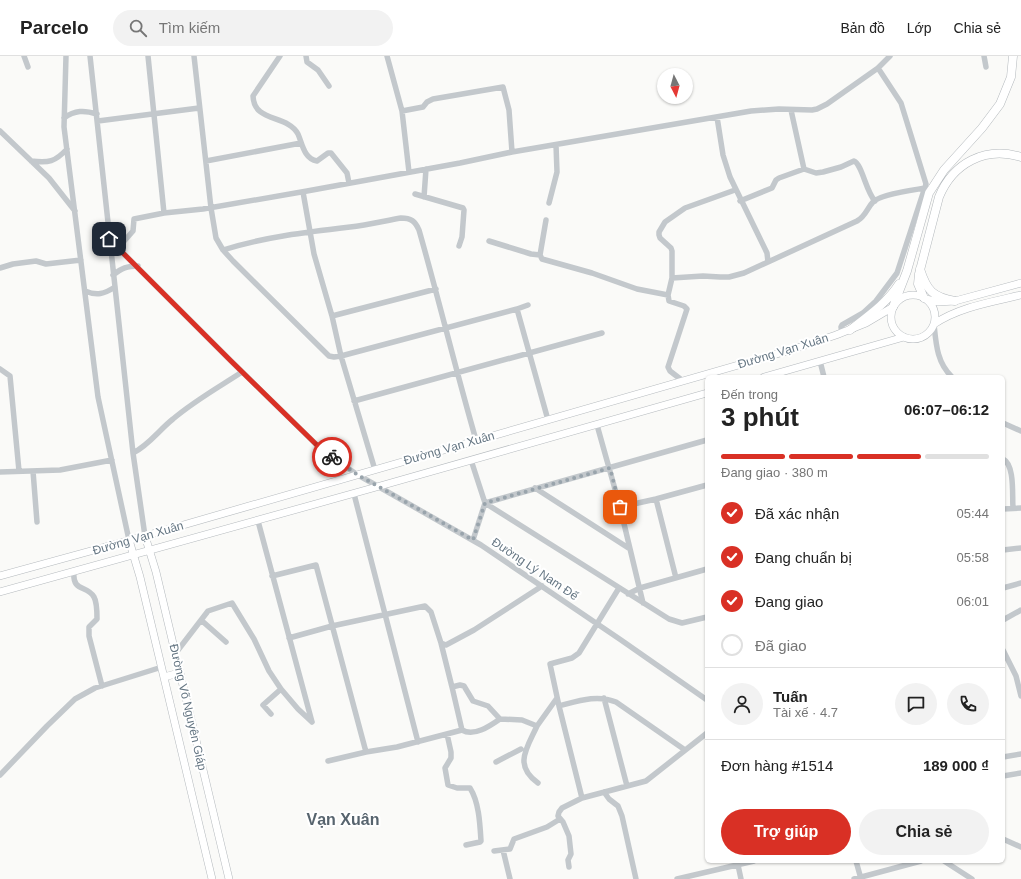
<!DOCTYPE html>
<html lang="vi">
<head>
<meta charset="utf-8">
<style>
  :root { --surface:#fff; --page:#f2f2f2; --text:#222; --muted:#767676; --line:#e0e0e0; --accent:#d93025 }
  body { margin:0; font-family:Helvetica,sans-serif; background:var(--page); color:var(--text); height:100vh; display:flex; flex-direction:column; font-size:15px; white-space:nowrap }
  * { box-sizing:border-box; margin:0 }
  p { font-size:13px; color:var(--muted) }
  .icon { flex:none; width:22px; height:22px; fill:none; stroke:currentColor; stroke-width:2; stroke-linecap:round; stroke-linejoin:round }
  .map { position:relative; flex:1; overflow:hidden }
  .drawer { position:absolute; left:705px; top:319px; width:300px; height:488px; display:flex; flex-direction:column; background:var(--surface); border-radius:6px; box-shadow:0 1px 3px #0004 }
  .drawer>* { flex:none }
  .needle { width:26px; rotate:174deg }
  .buttons { position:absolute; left:657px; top:12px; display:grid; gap:8px }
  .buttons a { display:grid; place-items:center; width:36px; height:36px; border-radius:50%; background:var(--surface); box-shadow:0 1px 3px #0004; font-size:20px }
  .pin { position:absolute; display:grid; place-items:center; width:34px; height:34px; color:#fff; margin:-17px; border-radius:8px; box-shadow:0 2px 6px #0006 }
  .courier { position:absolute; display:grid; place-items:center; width:40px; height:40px; margin:-20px; border:3px solid #d93025; border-radius:50%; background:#fff; color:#222; box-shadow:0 1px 5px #0007 }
  .overview em { font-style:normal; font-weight:600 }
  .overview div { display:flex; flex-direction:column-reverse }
  .overview { display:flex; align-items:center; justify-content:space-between; height:68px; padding:0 16px }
  h1 { font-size:26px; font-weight:600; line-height:30px }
  .bar { display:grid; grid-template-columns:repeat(4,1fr); gap:6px 4px; align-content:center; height:48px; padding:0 16px }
  .bar i { height:5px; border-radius:3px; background:var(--line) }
  .bar .current { background:var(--accent) }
  .bar p { grid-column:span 4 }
  .line { display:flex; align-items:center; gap:10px; padding:0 16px; border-top:1px solid var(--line) }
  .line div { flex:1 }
  .round { display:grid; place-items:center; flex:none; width:42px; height:42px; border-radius:21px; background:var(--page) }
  ol { padding:0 16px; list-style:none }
  li { display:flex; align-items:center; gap:12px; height:44px }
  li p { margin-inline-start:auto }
  li .icon { padding:4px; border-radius:50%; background:var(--accent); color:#fff; stroke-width:4 }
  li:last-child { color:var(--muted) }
  li i { width:22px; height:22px; border:2px solid var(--line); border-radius:50% }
  .cta { display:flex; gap:8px; margin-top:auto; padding:8px 16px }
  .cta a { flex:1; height:46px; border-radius:24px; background:var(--accent); color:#fff; font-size:16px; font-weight:600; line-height:46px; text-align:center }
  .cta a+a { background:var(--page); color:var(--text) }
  header { display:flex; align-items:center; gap:24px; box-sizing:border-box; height:56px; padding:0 20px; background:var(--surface); border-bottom:1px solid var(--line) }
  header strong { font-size:19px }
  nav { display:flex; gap:22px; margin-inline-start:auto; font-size:14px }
  .search { width:280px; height:36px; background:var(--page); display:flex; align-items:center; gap:10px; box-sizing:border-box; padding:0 14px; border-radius:22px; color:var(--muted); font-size:15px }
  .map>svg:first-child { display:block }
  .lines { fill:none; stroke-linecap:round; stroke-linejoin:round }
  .major-casing { stroke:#b5babe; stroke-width:8 }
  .highway-casing { stroke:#b4b9bd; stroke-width:9 }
  .minor { stroke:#c3c8cc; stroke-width:5.5 }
  .major { stroke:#fff; stroke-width:7 }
  .highway { stroke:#fff; stroke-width:8 }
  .done { stroke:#99a4ac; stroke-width:4; stroke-dasharray:0 7.2 }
  .route { stroke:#d93025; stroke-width:5 }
  .labels { text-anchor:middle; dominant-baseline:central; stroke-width:4; stroke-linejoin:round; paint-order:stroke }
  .street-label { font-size:12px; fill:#657683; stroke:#fff }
  .district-label { font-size:16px; font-weight:bold; fill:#57646e; stroke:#fff }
</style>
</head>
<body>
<header>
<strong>Parcelo</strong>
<div class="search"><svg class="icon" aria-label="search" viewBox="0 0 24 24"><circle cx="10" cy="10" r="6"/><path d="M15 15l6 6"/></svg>Tìm kiếm</div>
<nav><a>Bản đồ</a><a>Lớp</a><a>Chia sẻ</a></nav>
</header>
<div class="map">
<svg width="1021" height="823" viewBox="0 0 1021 823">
  <rect width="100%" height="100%" fill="#fafaf8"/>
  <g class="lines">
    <g class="major-casing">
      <path id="major" d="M891 261a22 22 0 1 1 44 0a22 22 0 1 1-44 0Z
        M926 243 938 246 955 245 1021 227
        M934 268C959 251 992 246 1021 239
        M764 321 904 281
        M145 480 156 516 229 823
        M129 484 140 521 212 823
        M0 520 145 480 794 293 836 279 866 267 893 251
        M0 536 380 430 707 337
        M164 621 179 617"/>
    </g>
    <g class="highway-casing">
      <path id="highway" d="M920 213C927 235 933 241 955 245
        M924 242 918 228 919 218 939 141C953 107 985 90 1021 101
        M893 251 907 215 929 137 944 114 982 72 1000 48 1011 21 1013 0
        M850 274C868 260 887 247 899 228"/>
    </g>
    <path class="minor" d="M24 0 28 11
      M66 0 64 71 98 341 129 484
      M90 0 133 397 145 480
      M148 0 164 157
      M194 0 211 152 216 182 223 194 233 205 329 300 334 301 341 300 517 253 528 249
      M280 0 253 40C254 67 287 58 298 78 302 87 304 103 317 105L328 97H331L347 117 349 127
      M306 0 307 6 318 14 329 30
      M387 0 402 55 409 116
      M984 0 986 11
      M878 12 890 0
      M791 54 804 113
      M402 55 423 51 427 46 433 43 503 31 509 54 512 96
      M64 62C75 54 84 54 97 58
      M98 65 199 52
      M0 75 49 122 75 155
      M31 105C49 107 55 106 67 93
      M206 105 301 87
      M303 136 314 198 332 260 341 300 375 414
      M415 138 463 152 464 154 462 181 459 190
      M424 141 426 113
      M740 145 772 132 776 124 779 122 804 113 816 117 823 116 841 111 854 105C862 108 866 136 875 145
      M549 147 557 116 556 89
      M546 164 540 199 542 203 592 217 637 233 668 239 672 222 703 220 720 221H729L744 217 768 206 767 197 730 121 723 99 717 61
      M109 183 231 305 325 397 358 419 481 489 621 584 707 644
      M489 185 531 198 540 199
      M118 192 133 175 134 163 164 157 203 153 307 135 460 107 512 96 751 55 779 53 812 54 817 53 827 48 878 12 901 47 926 128 897 217 876 245 863 257 842 269 841 271 842 277
      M223 194C264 181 307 176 350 171 367 169 384 165 401 162 411 162 415 165 419 174 439 244 456 315 476 384
      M768 206 857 165C866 160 867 152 873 146 881 138 914 134 925 132
      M0 212 13 208 36 205 46 208 81 204
      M113 219C122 212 127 210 138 210
      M672 222V195L671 192 660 182 659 179V176L665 166 685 152 735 134
      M85 235C97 240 104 238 115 231
      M668 239 669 245 684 250 687 253 668 311 670 315 683 325
      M517 253 548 364
      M332 260 436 233
      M934 268C936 288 937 307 952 321
      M820 305 824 321
      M0 313 10 320 19 415
      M354 345 602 277
      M1003 367 1021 375
      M597 369 620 451 643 547
      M133 397C149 389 159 374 173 363 194 345 219 331 242 316
      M1003 403C1015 409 1012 439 1013 452
      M471 404 485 447 669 563 682 567 707 561
      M33 415 37 466
      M0 416 60 414 112 404
      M535 432 630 493
      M354 438 418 686
      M656 443 676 522
      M620 451 656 443 707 429
      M1003 453 1021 452
      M258 465 312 666
      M473 484 485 447 707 384
      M1003 494 1021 492
      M74 516C72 536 87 529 94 541 97 546 97 556 97 563L89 571V580L102 630
      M272 520 316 509 366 696
      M619 532 579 597 572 602 550 608 559 650C578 645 597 638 616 646L685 694
      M1003 532 1021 527
      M628 538 640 532 707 513
      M201 564 226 586
      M1003 564 1021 554
      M289 582 332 570 425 550 431 556 441 587 446 589 474 574 542 530
      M441 587 452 631
      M1003 594 1016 620 1021 640
      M175 598 208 555 232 547 254 583 269 615 281 633 298 653 312 666
      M604 642 627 730
      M559 650 582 742
      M271 658 263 649 281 633
      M537 670C527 692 513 709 538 727
      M462 674C474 681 490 670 500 663
      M447 678 451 696V702L445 712 448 729 457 732H470C479 746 480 768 481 785L480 786 466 789
      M1003 701 1021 698
      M328 705 366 696 397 691 462 674 452 631 460 629 464 630 473 645 488 650 500 663 522 664 537 670 557 642
      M496 706 521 693
      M0 719 47 670 75 643 95 632 162 611
      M1003 720 1021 717
      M604 736 609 743 618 750 622 760 636 823
      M1003 783 1021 791
      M503 794 510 823
      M494 795 510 793 514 783 547 771 560 763
      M856 805 861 823
      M944 805 972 823
      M738 809 741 823
      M569 811 568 804 571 798 569 780 563 766 558 760 559 756 562 752 582 742 646 725 707 677
      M677 823 754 805
      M854 823 921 805"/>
    <use href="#major" class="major"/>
    <use href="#highway" class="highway"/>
  </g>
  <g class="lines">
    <path class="done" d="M332 401 358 419 473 484 485 447 610 412 620 451"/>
    <path class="route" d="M109 183 231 305 325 397 332 401"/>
  </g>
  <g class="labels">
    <g class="street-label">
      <text transform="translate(783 295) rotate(-17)">Đường Vạn Xuân</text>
      <text transform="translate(449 392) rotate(-16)">Đường Vạn Xuân</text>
      <text transform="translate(138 482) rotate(-16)">Đường Vạn Xuân</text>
      <text transform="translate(535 513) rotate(34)">Đường Lý Nam Đế</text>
      <text transform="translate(188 651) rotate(77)">Đường Võ Nguyên Giáp</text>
    </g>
    <g class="district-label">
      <text x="343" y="763">Vạn Xuân</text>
    </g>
  </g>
</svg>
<div class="buttons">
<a><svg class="needle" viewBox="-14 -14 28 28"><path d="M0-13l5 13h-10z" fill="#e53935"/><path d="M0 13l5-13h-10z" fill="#767676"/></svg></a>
</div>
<div class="pin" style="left:620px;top:451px;background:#ea580c"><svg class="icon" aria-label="bag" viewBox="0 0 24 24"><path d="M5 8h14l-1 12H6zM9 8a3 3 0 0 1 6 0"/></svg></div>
<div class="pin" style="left:109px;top:183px;background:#1f2937"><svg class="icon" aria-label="home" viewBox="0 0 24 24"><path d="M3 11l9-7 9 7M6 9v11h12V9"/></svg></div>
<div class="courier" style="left:332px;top:401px"><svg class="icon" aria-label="bike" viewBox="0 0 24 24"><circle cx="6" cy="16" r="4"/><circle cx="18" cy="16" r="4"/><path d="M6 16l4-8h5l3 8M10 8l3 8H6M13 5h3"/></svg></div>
<section class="drawer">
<div class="overview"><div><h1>3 phút</h1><p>Đến trong</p></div><em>06:07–06:12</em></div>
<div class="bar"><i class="current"></i><i class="current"></i><i class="current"></i><i></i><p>Đang giao · 380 m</p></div>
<ol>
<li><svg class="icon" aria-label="check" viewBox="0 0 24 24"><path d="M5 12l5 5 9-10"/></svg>Đã xác nhận<p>05:44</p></li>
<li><svg class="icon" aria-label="check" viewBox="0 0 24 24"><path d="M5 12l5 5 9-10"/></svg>Đang chuẩn bị<p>05:58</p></li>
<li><svg class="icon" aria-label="check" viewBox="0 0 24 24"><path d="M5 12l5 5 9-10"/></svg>Đang giao<p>06:01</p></li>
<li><i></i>Đã giao</li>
</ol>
<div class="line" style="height:72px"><a class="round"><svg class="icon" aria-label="person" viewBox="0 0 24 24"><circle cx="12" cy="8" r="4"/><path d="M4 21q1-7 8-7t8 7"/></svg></a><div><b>Tuấn</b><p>Tài xế · 4.7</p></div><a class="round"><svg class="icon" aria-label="chat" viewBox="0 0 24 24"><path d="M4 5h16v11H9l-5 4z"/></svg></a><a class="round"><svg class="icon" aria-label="phone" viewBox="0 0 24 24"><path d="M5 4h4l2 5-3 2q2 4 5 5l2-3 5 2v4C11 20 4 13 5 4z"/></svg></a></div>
<div class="line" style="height:52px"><div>Đơn hàng #1514</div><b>189 000 ₫</b></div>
<div class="cta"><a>Trợ giúp</a><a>Chia sẻ</a></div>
</section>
</div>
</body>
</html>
